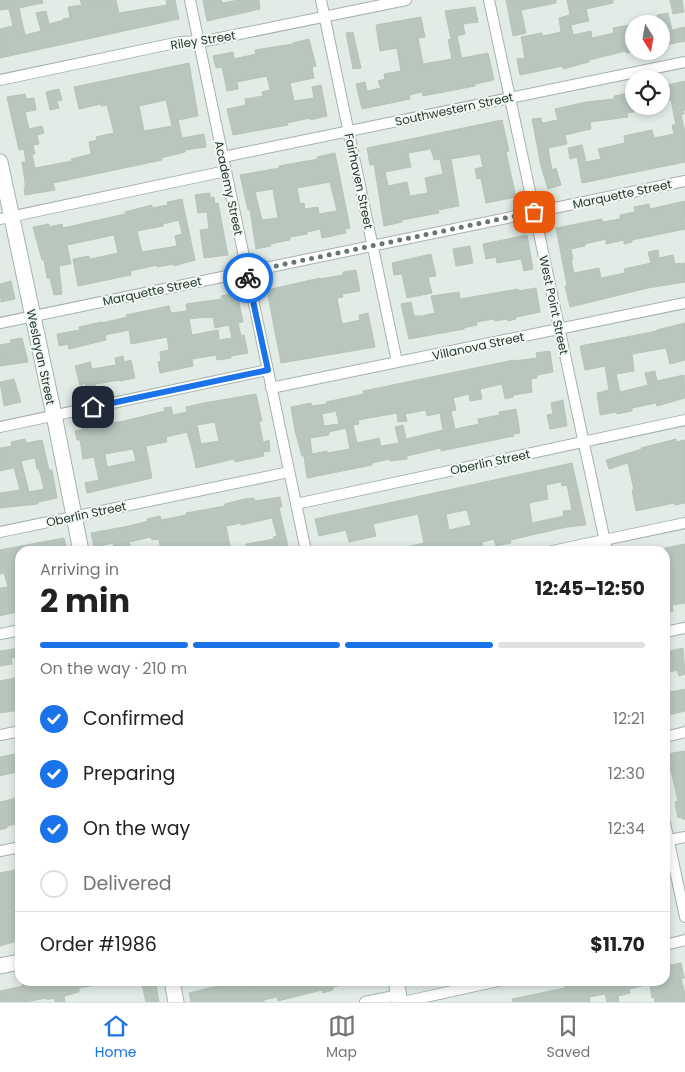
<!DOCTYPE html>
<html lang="en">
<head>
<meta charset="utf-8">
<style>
  :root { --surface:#fff; --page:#f2f2f2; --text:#222; --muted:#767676; --line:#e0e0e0; --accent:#1a73e8 }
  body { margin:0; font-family:Poppins,sans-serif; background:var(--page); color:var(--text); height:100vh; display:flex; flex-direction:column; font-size:19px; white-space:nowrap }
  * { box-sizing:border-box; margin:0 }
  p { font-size:16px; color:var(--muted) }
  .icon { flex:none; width:28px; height:28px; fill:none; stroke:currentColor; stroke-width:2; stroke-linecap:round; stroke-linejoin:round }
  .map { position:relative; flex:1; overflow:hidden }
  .side { position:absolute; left:15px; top:546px; width:655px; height:440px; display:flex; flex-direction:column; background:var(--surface); border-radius:15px; box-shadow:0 2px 8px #0003 }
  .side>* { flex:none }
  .needle { width:32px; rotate:169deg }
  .tools { position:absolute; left:625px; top:15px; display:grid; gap:10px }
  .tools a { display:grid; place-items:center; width:45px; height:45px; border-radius:50%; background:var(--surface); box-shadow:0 2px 8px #0003; font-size:25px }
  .pin { position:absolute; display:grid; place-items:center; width:42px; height:42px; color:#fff; margin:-21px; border-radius:10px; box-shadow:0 2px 8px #0006 }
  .courier { position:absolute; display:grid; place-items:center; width:50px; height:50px; margin:-25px; border:4px solid #1a73e8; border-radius:50%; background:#fff; color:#222; box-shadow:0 1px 6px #0007 }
  .head em { font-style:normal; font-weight:700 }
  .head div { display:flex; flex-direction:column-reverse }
  .head { display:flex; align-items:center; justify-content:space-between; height:85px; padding:0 25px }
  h1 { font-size:32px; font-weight:700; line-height:38px }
  .bar { display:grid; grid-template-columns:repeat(4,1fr); gap:8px 5px; align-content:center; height:60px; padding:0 25px }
  .bar i { height:6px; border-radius:4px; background:var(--line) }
  .bar .active { background:var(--accent) }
  .bar p { grid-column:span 4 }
  .line { display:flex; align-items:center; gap:12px; padding:0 25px; border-top:1px solid var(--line) }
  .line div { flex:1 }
  ol { padding:0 25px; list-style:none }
  li { display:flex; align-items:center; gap:15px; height:55px }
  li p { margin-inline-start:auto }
  li .icon { padding:5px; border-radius:50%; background:var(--accent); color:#fff; stroke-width:4 }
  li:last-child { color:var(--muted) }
  li i { width:28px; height:28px; border:2px solid var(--line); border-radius:50% }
  .dock { display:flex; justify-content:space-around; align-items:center; height:70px; border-top:1px solid var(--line); background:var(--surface); font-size:14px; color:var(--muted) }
  .dock a { display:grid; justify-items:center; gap:2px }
  .dock .active { color:var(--accent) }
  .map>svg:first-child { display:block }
  .building { fill:#b8c6be; stroke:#b5c4bb; fill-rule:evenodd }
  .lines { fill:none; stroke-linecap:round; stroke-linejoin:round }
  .street-casing { stroke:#a5b3ac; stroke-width:12 }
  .secondary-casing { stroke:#a2b6ab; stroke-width:17 }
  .street { stroke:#fff; stroke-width:10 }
  .secondary { stroke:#fff; stroke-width:15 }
  .done { stroke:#667970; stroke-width:5; stroke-dasharray:0 9 }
  .route { stroke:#1a73e8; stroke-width:6 }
  .labels { text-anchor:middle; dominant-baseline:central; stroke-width:4; stroke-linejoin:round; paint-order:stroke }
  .street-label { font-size:12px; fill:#243b30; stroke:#f2f8f4 }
</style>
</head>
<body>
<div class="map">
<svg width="685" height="1002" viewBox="0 0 685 1002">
  <rect width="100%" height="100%" fill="#e2ebe6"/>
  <path class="building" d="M0 0H42L43 3 19 8 25 35 41 31 36 13 46 11 49 24 64 20 63 19 70 18 68 7 82 5 80 0H116L119 13 167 5 166 0H175L179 19 0 58V29L13 26 9 9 0 10Z
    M203 0H221L222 3 239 0H259L260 9 207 21Z
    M506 0H556V3L521 10 526 33 513 36Z
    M567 0H613V3L586 9 589 21 571 25 573 35 591 31 592 38 614 33 613 28 630 25 635 52 626 53V51L589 60V62L563 69V66L520 75 517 59 525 58 521 37 542 33 543 36 561 32 559 18 570 15Z
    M670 0H682L684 12 673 14Z
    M475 7 478 22 463 24 465 34 457 36 461 55 462 58 488 53 494 80 475 84V86L423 96 422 92 409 95 410 99 362 109 356 84 365 82 367 91 381 88 378 81 385 79 384 74 401 71 397 48 380 51 376 25 421 17 425 37 418 38 423 64 452 59 448 40 451 39 445 11Z
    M668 13 672 30 685 27V41L661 46V23L659 24 657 15Z
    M353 32 361 68 353 69 346 33Z
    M309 39 316 66 312 67 314 78 290 83 294 101 314 98 312 87 321 85 327 116 310 120V118L287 123 288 125 233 135 227 109 246 105 245 99 263 96 262 92 270 90 267 76 237 82 238 89 227 91 222 67 216 68 213 56 233 52 234 59 256 54 255 50 293 44V43Z
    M189 63 198 116 178 120 182 138 204 134 206 147 185 150V152L161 158 162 160 53 183 55 190 25 195 24 188H25V182L22 162H26L24 149 19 150 7 97 25 94 26 99 34 98 36 110 25 112 29 129 42 126 44 133 37 135 39 144 33 145 35 154H32L35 168 72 161 71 159 91 154 89 142 97 140 96 137 114 133 107 105 101 106V104L79 109 74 87ZM166 100 172 126 144 131 139 106Z
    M685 81V110H683L684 114 681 115 685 132V162L582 183 577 157 570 159 568 148 582 145 586 162 601 159 598 149 625 143 624 136 652 130 654 138 674 134 672 125H676L671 100 661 101V92L668 91 667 85Z
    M59 89 62 100 57 101 59 108 50 110 46 92Z
    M634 92V112L627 113 628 117 590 122 591 129 565 135 567 144 548 148 552 170 556 168 561 185 548 189 541 166 532 119 541 118 542 123 558 120 555 109 586 102 614 99V96Z
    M502 120 509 151 506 152 516 197 486 203 481 178 477 179 475 169 483 167 480 154 451 159 459 206 438 210 439 213 402 220V222L384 226 374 164 370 165 367 148ZM431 149 434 160 440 159 443 174 425 178 428 193 410 196 407 182 388 186 385 172 411 167 408 153Z
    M335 153 350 228 345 229 346 233 322 238 320 229 307 232V234L290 237V240L270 244 271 246 256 249 250 210H248L240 175 279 168V166L318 159 317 157ZM330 182 337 211 319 214 318 207 305 209 304 203 300 204 297 188ZM273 189 278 218 262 220 255 192Z
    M210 193V198L214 197 215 204 218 203 228 255 204 258 200 230 209 229 207 212 198 213 195 195Z
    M182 199 195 260 174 266V264L157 267V265L130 271 131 275 78 286 73 259 89 256 90 259 118 253 114 235 67 245 71 264 59 266 62 294 54 295 50 278H47L44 260H42L33 227 49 224V227L62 224 63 228 125 214V212L152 205V208L168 205 167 202ZM179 220 182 234 175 236 177 246 142 252 137 231 163 226V224Z
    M685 201V218H684L685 229 632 240V242L624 244V240L606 244V239L585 244V246L571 249 573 260H571L574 273 599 268 601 278 625 273 624 269 651 263 648 252 658 250 659 258 673 255 675 264 685 263V282L648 288 570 307 565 286 567 285 556 228 602 219V222L620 219V215L635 212 634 207 649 204 650 209Z
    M527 235 533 269 524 271 521 259 497 263 496 257 486 259 483 244Z
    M470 246 473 263 456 266 453 249Z
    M431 254 436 276 428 277 432 293 407 298 402 274 394 275 392 263Z
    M356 270 360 291 342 294 343 297 337 298 342 324 360 320 359 315 368 313 375 347 281 363 267 290 320 278V279L343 275V272Z
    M11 281 15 299 1 302 0 284Z
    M536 288 540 312 516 317V319L508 321 507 319 495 321 494 319 476 322 477 325 464 328V329L409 339 401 304 411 302 414 316H422L435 313 431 296 459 292 460 299 518 289V291Z
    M237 293 243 322 238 323 241 336 244 335 248 353 231 356V358L217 360 216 355 192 359 193 366 160 373 158 362 161 361 160 352 169 350 167 337 131 344 129 330 105 335 106 340 69 349 68 344 59 346 57 334 80 330 79 327 102 322V323L127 317 126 315 169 306 171 313 187 311 186 304 222 299 221 296ZM205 317V318L213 317 215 328 229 325 232 338 219 340 218 330 192 335 189 319Z
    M685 323V360L670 364 666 348 632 354 634 371 616 374 620 392 648 385 645 373 655 371 657 381 684 375 685 398 657 406 656 403 632 408V411L617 414V412L600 415 597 393 609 390 605 366 585 370 580 346 657 331V330Z
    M22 338 28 362 0 366V345L11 343 10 340Z
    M550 351 553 372 537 375V378L531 379 532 392 513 395V397L505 399 502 384 480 389 482 399 470 401 469 394 453 398 456 410 451 411 455 429 479 424 478 419 500 415 499 412 516 409 520 433 513 434 514 436 441 451V448L407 456V459L390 461V459L372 463V465L307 478 304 456H302L295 431 291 407 311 403 312 406 327 404 326 402 364 394 363 391 514 360V361L537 358 536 353ZM426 410 427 416 440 413 443 430 406 439 403 425 395 427 399 443 381 446 379 438 357 443 353 425 359 424 358 420 397 413 398 422 407 421 405 414ZM336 411 339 424 324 426 322 414ZM346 428 350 449 327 453V451L312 454 310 438 329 435V432Z
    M123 356 124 362 131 360 135 378 120 381V380L95 384V386L86 388 85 383 80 385 75 366 90 362 92 369 116 365 115 358Z
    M14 379 21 402 4 406 0 382Z
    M256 394 262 421H259L263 442 269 440 270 451 263 452 264 456 235 462 234 459 196 468 192 449 187 432 166 437 167 442 146 446 152 478 87 493 85 483 99 480 94 457 83 459 80 440H77L75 431 83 430 81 423 98 420 99 425 124 421 165 411 164 408 171 407 173 415 187 412 186 407 204 403ZM215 422 219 441 201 444 197 425ZM133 449 136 461 107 467 105 454Z
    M563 400 567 426 550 429 547 415 553 414 551 403Z
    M25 439 26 443 42 440 49 470H52L57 498 38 502V504L0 508V493L20 490 14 468 0 471V448L12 446 11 442ZM35 458 37 469H39L44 489 29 492 21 461Z
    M676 439V442L685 440V503L675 505 674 503 636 511 632 490H634L628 463 609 469 606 460 642 449 641 448Z
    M572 463 586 525 567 527 510 540 511 543 496 546 494 539 482 542 483 547 455 551H450L449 550 442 551H402V548L424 543 418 514 373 524 376 536 349 542 346 530 319 536 315 519ZM561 482 562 486 567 485 572 510 563 511 564 516 532 523 529 503 548 499 546 485ZM467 510 471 525 449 530 446 514Z
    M280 497 282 507H279L289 551H247L246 544 274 539 273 537 277 536 272 518 241 525V523L226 526 231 551H161L159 539 152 540 151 537 129 542 130 546 114 549 113 543 94 547 91 533 129 526 148 521 147 519 160 516 161 520 186 515V513L225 506V504L244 499 254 498 255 501Z
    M64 538 67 551H20V569L14 570 18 590H20V611L0 616V588L8 587 4 573 0 574V550Z
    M685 544V603L672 605 673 611 665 612V568L667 567 665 548Z
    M20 648V657L11 658 12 664 0 666V651Z
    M683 648 685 674 679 676 677 670 670 672 666 652Z
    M20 677V710L0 713V681Z
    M685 689V711L665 716V693Z
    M685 751V819H682L681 817 678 818 675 802 678 801 667 754Z
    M20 753V771L0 776V757Z
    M20 797V823L7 826V828L0 830V802Z
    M20 869V901H15L18 919 20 918V940L0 946V873Z
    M681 963 684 978H681L685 994V1002H655L654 997 652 998 650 984 629 989 630 993 618 996 619 1002H607L605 994 589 997 590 1002H513L512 999 565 988 564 985 574 983V984L591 981H665V966Z
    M28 981H95L96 985 79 988V992L64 996 65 1002H55L54 998 47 1000 46 998 26 1002H0V991L23 986 22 982Z
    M231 981H248L249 986 275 981H346V984L333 987V990L323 993 322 990 278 1001 277 997 264 1000V1002H191L189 993 231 983Z
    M156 984 159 1002H146L142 985Z"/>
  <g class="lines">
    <g class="street-casing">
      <path id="street" d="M190 0 306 551
        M321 0 397 362
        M489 0 607 551
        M0 80 180 42 205 41 406 0
        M223 157 685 62
        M0 219 226 171
        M0 323 685 181
        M271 388 685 303
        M0 427 267 370
        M296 504 685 420
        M0 532 289 472
        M552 551 685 523
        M665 632 685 628
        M0 634 20 630
        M0 735 20 731
        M665 737 685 732
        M665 823 685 917
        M665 841 685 837
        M0 851 20 847
        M665 945 685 940
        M365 1002 399 995
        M403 1002 498 981"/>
    </g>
    <g class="secondary-casing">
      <path id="secondary" d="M0 162 54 415 81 551
        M0 966 20 962
        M172 981 176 1002
        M396 981 400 1002"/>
    </g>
    <use href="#street" class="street"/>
    <use href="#secondary" class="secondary"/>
  </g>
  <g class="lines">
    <path class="done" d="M248 278 247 272 534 212"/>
    <path class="route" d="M93 407 268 370 248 278"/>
  </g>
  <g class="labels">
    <g class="street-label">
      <text transform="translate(203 40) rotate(-9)">Riley Street</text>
      <text transform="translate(454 109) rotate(-12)">Southwestern Street</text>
      <text transform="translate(359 181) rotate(78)">Fairhaven Street</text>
      <text transform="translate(229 188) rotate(78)">Academy Street</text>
      <text transform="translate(622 194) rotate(-12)">Marquette Street</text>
      <text transform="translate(152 291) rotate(-12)">Marquette Street</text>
      <text transform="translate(554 305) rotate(78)">West Point Street</text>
      <text transform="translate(478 346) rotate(-12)">Villanova Street</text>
      <text transform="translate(41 357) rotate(78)">Weslayan Street</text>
      <text transform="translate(490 462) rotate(-12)">Oberlin Street</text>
      <text transform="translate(86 514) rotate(-12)">Oberlin Street</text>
    </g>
  </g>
</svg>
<div class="tools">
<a><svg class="needle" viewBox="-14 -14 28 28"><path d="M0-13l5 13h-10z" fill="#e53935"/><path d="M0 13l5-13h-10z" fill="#767676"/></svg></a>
<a><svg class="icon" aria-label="locate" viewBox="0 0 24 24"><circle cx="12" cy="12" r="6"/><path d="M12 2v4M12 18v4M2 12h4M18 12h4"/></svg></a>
</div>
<div class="pin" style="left:534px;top:212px;background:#ea580c"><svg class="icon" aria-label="bag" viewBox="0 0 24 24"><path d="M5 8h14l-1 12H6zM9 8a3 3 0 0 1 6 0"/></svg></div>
<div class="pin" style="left:93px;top:407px;background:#1f2937"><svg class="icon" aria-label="home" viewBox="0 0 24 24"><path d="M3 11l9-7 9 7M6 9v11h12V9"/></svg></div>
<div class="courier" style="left:248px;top:278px"><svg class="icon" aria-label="bike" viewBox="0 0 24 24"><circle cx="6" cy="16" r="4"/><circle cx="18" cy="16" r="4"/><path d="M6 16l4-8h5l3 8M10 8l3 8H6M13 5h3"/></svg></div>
<section class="side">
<div class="head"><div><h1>2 min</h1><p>Arriving in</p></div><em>12:45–12:50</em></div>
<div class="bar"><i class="active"></i><i class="active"></i><i class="active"></i><i></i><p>On the way · 210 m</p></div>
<ol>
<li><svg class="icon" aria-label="check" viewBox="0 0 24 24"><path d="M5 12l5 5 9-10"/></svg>Confirmed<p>12:21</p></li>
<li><svg class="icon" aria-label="check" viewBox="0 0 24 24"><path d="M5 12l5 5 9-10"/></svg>Preparing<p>12:30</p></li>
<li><svg class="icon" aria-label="check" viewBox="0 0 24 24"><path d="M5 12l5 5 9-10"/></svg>On the way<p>12:34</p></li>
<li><i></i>Delivered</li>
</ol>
<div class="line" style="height:65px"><div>Order #1986</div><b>$11.70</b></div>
</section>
</div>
<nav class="dock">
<a class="active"><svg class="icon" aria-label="home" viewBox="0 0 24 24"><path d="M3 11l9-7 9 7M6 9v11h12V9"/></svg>Home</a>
<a><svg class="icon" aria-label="map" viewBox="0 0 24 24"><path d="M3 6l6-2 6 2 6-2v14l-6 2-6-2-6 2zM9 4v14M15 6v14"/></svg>Map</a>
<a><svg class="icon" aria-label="saved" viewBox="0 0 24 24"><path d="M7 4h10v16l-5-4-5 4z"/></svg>Saved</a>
</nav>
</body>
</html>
